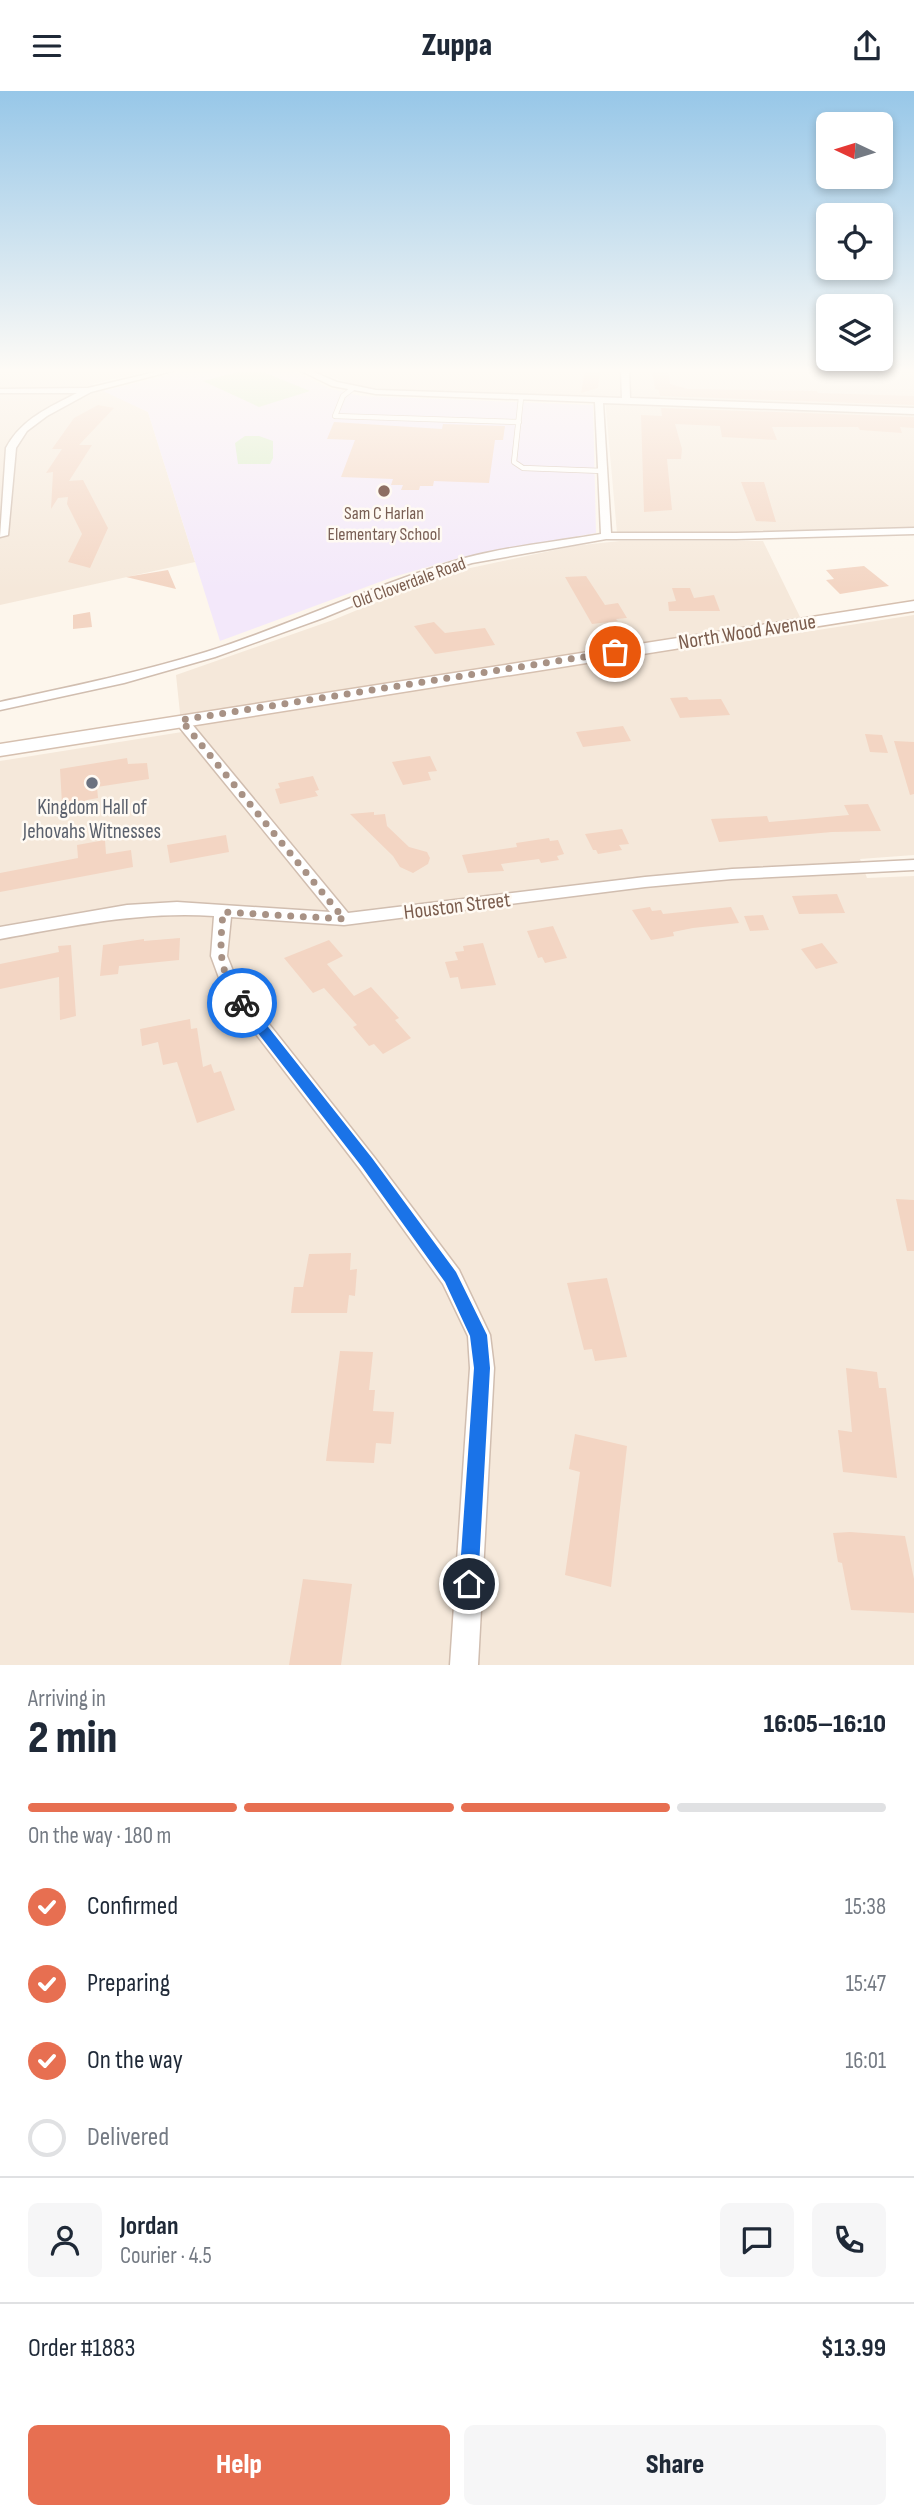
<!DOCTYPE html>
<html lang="en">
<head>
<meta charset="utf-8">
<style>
  :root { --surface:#fff; --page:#f6f6f7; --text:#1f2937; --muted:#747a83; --line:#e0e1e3; --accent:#e76f51 }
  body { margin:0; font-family:"Sofia Sans Condensed",sans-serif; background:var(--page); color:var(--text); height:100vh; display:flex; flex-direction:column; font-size:26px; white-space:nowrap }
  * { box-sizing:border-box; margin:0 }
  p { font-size:23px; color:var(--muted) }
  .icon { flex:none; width:38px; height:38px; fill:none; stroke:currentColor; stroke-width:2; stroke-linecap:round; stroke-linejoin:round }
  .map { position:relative; height:1574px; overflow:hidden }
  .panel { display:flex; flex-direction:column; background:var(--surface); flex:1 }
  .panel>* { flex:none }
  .needle { width:46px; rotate:274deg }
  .controls { position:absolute; left:816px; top:21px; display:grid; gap:14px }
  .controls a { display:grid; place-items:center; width:77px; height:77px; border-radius:10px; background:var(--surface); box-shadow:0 4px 10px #0003; font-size:35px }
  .pin { position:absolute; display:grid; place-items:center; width:60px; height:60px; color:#fff; margin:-30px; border:4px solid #fff; border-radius:50%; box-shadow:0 2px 7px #0007 }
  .courier { position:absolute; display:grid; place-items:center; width:70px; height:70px; margin:-35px; border:5px solid #1a73e8; border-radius:50%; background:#fff; color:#222; box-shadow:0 2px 9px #0007 }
  .overview em { font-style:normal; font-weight:800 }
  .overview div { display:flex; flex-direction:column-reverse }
  .overview { display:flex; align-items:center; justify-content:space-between; height:119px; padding:0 28px }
  h1 { font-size:46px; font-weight:800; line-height:52px }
  .bar { display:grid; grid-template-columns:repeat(4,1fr); gap:10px 7px; align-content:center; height:84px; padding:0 28px }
  .bar i { height:9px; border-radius:5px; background:var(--line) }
  .bar .active { background:var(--accent) }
  .bar p { grid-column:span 4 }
  .line { display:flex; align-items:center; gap:18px; padding:0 28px; border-top:2px solid var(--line) }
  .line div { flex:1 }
  .round { display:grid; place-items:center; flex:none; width:74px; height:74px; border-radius:10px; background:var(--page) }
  ol { padding:0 28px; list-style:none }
  li { display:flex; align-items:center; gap:21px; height:77px }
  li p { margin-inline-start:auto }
  li .icon { padding:7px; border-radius:50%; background:var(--accent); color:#fff; stroke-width:4 }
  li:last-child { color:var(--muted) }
  li i { width:38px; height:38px; border:4px solid var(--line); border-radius:50% }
  .primary-button { display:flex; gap:14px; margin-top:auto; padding:14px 28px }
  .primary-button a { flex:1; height:80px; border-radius:10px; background:var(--accent); color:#fff; font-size:28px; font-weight:800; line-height:80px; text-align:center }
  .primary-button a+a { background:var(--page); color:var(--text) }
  header { display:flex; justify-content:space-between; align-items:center; height:91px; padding:0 28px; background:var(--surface); font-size:32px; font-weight:800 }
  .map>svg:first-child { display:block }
  .residential { fill:#f5e8da }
  .education { fill:#f3e8fa }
  .green { fill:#d8ecc9 }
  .building { fill:#f3d5c3 }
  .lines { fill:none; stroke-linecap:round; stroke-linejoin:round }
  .lane-casing { stroke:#d1beb0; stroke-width:6 }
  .street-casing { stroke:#d1beb0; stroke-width:3 }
  .secondary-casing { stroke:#d6c0b0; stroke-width:3 }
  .lane { stroke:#fff; stroke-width:4.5 }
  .street { fill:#fff; fill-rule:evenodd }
  .secondary { fill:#fff; fill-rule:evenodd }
  .route { fill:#1a73e8 }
  .done { stroke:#a89285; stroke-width:7; stroke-dasharray:0 12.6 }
  .education-dot { fill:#8d6e63; stroke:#fffaf3; stroke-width:2.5 }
  .worship-dot { fill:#6b7280; stroke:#fffaf3; stroke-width:2.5 }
  .labels { text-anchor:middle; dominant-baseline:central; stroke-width:5; stroke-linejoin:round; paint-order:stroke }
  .far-education-label { font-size:18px; fill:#785e54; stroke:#fffaf3 }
  .far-street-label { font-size:18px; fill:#7a5c4d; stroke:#fffaf3 }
  .street-label { font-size:21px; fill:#7a5c4d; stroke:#fffaf3 }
  .worship-label { font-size:21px; fill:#5b616d; stroke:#fffaf3 }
</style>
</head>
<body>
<header><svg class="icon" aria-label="menu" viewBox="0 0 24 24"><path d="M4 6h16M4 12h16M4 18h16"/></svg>Zuppa<svg class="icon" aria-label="share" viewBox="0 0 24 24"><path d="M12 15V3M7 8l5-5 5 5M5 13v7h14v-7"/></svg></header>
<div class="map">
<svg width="914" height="1574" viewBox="0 0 914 1574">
  <rect width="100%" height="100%" fill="#fdf6ec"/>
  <path class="residential" d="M0 279H151L92 293 148 321 195 471 0 514Z
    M314 279H914V437L757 442H617L605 307 389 299 359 296Z
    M620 450H763L800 526 693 543 703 557 914 524V764L860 768 867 787 914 785V1574H0V670L182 641 176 584 333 529 447 482 573 455Z"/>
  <path class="education" d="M189 279H290L331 298 361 305 593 314 596 442 459 467 393 486 220 550 148 321 103 300Z"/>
  <path class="green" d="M245 279H258L310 300 259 316 203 290Z
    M245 345H259L273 350V367L270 373H238L235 352Z"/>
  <path class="building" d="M585 279H600L598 297 581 302Z
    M652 280H668L670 293 688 298 817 300 818 302 914 305V314L660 305 659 299 655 298Z
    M98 314 114 317 79 354H92L69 390 83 389 108 437 90 477 68 471 82 443 67 413 68 406 58 407 51 418 53 381 46 382 62 358H52L74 327Z
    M661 317 914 326V337L900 336 902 342 860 339 858 336H772L777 349 722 346 720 335 675 333 682 358 681 368H667L672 419 644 421 641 324 662 325Z
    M334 331 442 338 443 333 505 335 503 349H495L489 392 434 390 433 395H420L419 399H401L403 394H391L393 388 341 386 355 349 327 348Z
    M741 391H764L776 431 756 430Z
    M864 475 889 495 840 503 826 489 834 488 826 479Z
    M168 479 176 498 126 486Z
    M586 485 605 514 618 512 627 527 616 528 618 530 592 533 565 486Z
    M672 497H690L694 507 714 504 720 520H669L668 511 676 510Z
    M90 521 92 536 73 538V524Z
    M434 531 445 542 485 537 495 554 435 563 414 535Z
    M687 606 689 609 721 608 730 624 680 627 670 607Z
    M623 635 631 650 583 656 576 641Z
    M865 643 882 644 888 662 870 661Z
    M894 650 914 651V703L910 704Z
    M430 665 437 680 428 681 431 689 403 694 392 671Z
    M127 667 128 673 147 672 149 688 97 696 98 707 87 709V715L73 717V711L62 713 60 678Z
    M313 685 319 699 315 700 318 705 280 713 275 698 280 697 278 692Z
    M868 713 881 740 832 741 719 751 711 728 767 725 769 731 805 728 849 724 844 714Z
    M374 721V724L385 723 387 735 409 756 427 761 430 767 428 773 413 782 400 776 393 765 350 723Z
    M622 738 629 753 619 754 622 759 598 763 596 759H593L585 743Z
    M226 744 229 761 170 772 167 754Z
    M549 747 550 750 558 749 564 763 557 765 559 769 541 772 539 768 501 773 504 780 468 782 462 764 517 756 516 752Z
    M105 749 106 763 131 759 133 776 0 801V782L78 767 77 754Z
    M837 803 845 822 799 823 792 805Z
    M650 816 652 820 661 819 663 823 731 816 739 832 693 837 673 841 674 845 651 849 632 819Z
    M763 824 769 839 750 840 744 825Z
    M553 835 567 867 545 872 542 866 538 867 527 840Z
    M180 847 179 869 119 875 118 883 100 885 103 854 144 848V850Z
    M329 849 343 865 327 873 354 905 371 896 399 927 395 929 411 947 383 963 374 953 369 955 353 936 357 934 324 897 313 902 284 867Z
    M483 852 496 894 461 898 458 886 450 887 445 871 458 869 455 861 464 860 463 855Z
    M822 852 838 872 816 878 801 858Z
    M71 854 76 925 60 929 59 886 0 898V873L59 861 58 855Z
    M190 928 191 938 197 937 203 976 211 973 214 982 221 980 235 1019 197 1032 177 971 163 974 158 951 142 955 140 938Z
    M896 1108 914 1109V1160H907Z
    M351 1162 350 1179 357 1178 355 1205 349 1204 347 1222H291L294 1196H303L309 1163Z
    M607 1187 627 1266 595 1270 592 1258 584 1259 567 1192Z
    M340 1260 373 1261 369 1299H375L373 1320 394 1321 391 1353 376 1352 374 1372 326 1370Z
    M846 1277 877 1281 879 1297H886L897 1387 843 1381 838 1339 852 1341Z
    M575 1343 627 1355 611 1496 565 1484 580 1381 569 1378Z
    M850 1441 905 1445 914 1488V1522L851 1519 842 1472 838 1471 833 1442Z
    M303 1488 352 1493 341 1574H289Z"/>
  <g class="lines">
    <g class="lane-casing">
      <path id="lane" d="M352 298 343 305 335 325 519 331
        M521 307 514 371 523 377 603 380"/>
    </g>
    <g class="street-casing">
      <path id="street" d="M164 279H176L91 301 47 325 27 340 16 357 8 444 0 446 6 357C21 328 50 316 77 302H0V298L88 297Z
        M299 279H309L337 291 376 299 622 307 621 279H629L630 307 914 317V323L603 312 611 442H736L914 437V443L736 448H606L472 472 415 489 323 527 215 566 124 592 0 619V611C69 596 138 582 206 561 294 533 377 492 465 467 509 455 556 451 601 443L595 311 376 303 332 295Z
        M181 625 186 626 348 822 645 786 732 778 914 769V779L732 788 645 796 344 834 231 826 227 865 239 895 374 1066 459 1179 490 1244 494 1277 478 1574H450L470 1277 468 1245 443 1193 360 1078 225 903 211 865 214 825C141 820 72 835 0 848V836L127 814 177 811 330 821 176 632 174 629Z"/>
    </g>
    <g class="secondary-casing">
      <path id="secondary" d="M914 510V520L0 665V653Z"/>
    </g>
    <use href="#lane" class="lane"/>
    <use href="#street" class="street"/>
    <use href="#secondary" class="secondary"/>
  </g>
  <linearGradient id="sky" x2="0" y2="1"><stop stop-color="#97c7e8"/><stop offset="0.56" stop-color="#fefbf6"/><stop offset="1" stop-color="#fefbf6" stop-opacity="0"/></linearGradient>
  <rect width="914" height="499" fill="url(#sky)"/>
  <path class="route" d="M242 907 246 908 372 1067 456 1181 487 1244 490 1277 478 1493 475 1500 469 1503 462 1500 459 1493 474 1277 470 1245 445 1191 362 1076 237 915 235 912Z"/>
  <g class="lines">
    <path class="done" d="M242 912C217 879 220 859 223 821L344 828 181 629 615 561"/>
  </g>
  <circle class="education-dot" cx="384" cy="400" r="7"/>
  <circle class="worship-dot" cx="92" cy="692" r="7"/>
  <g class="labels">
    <g class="far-education-label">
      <text x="384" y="422">Sam C Harlan<tspan x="384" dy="21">Elementary School</tspan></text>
    </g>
    <g class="far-street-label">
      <text transform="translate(409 492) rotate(-20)">Old Cloverdale Road</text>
    </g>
    <g class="street-label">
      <text transform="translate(747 541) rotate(-9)">North Wood Avenue</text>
      <text transform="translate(457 815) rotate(-7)">Houston Street</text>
    </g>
    <g class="worship-label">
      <text x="92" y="716">Kingdom Hall of<tspan x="92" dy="24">Jehovahs Witnesses</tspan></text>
    </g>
  </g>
</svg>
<div class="controls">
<a><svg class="needle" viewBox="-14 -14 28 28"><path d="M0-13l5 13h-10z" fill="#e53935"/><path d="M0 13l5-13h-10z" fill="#747a83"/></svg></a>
<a><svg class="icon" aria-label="locate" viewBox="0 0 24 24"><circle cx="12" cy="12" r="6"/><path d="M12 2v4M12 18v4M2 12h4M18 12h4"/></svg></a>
<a><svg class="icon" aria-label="layers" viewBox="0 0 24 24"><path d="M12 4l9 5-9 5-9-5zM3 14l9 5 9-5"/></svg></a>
</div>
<div class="pin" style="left:615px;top:561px;background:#ea580c"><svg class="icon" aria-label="bag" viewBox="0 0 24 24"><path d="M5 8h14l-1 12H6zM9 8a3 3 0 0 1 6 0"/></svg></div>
<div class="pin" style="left:469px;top:1493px;background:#1f2937"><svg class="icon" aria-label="home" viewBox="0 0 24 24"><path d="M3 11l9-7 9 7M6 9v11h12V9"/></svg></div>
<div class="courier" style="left:242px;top:912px"><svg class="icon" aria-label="bike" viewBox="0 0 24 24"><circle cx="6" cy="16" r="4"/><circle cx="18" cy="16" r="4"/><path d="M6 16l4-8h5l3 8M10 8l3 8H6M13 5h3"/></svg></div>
</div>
<section class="panel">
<div class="overview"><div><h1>2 min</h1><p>Arriving in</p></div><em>16:05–16:10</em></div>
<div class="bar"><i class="active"></i><i class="active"></i><i class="active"></i><i></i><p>On the way · 180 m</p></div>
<ol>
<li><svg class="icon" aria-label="check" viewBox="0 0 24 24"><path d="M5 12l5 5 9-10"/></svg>Confirmed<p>15:38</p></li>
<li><svg class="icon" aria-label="check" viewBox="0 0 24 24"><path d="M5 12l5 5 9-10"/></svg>Preparing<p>15:47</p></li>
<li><svg class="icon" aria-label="check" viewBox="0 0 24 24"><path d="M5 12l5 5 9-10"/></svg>On the way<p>16:01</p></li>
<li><i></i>Delivered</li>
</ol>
<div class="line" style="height:126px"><a class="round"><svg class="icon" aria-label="person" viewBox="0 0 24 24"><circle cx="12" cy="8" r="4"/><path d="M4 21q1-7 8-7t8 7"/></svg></a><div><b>Jordan</b><p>Courier · 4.5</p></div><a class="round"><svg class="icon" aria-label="chat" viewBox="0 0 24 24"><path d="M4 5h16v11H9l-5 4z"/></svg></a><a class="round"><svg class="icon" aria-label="phone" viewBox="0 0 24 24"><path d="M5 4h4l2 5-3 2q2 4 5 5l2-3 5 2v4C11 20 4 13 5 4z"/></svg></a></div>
<div class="line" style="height:91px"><div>Order #1883</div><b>$13.99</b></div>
<div class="primary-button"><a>Help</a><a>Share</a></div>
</section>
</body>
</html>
